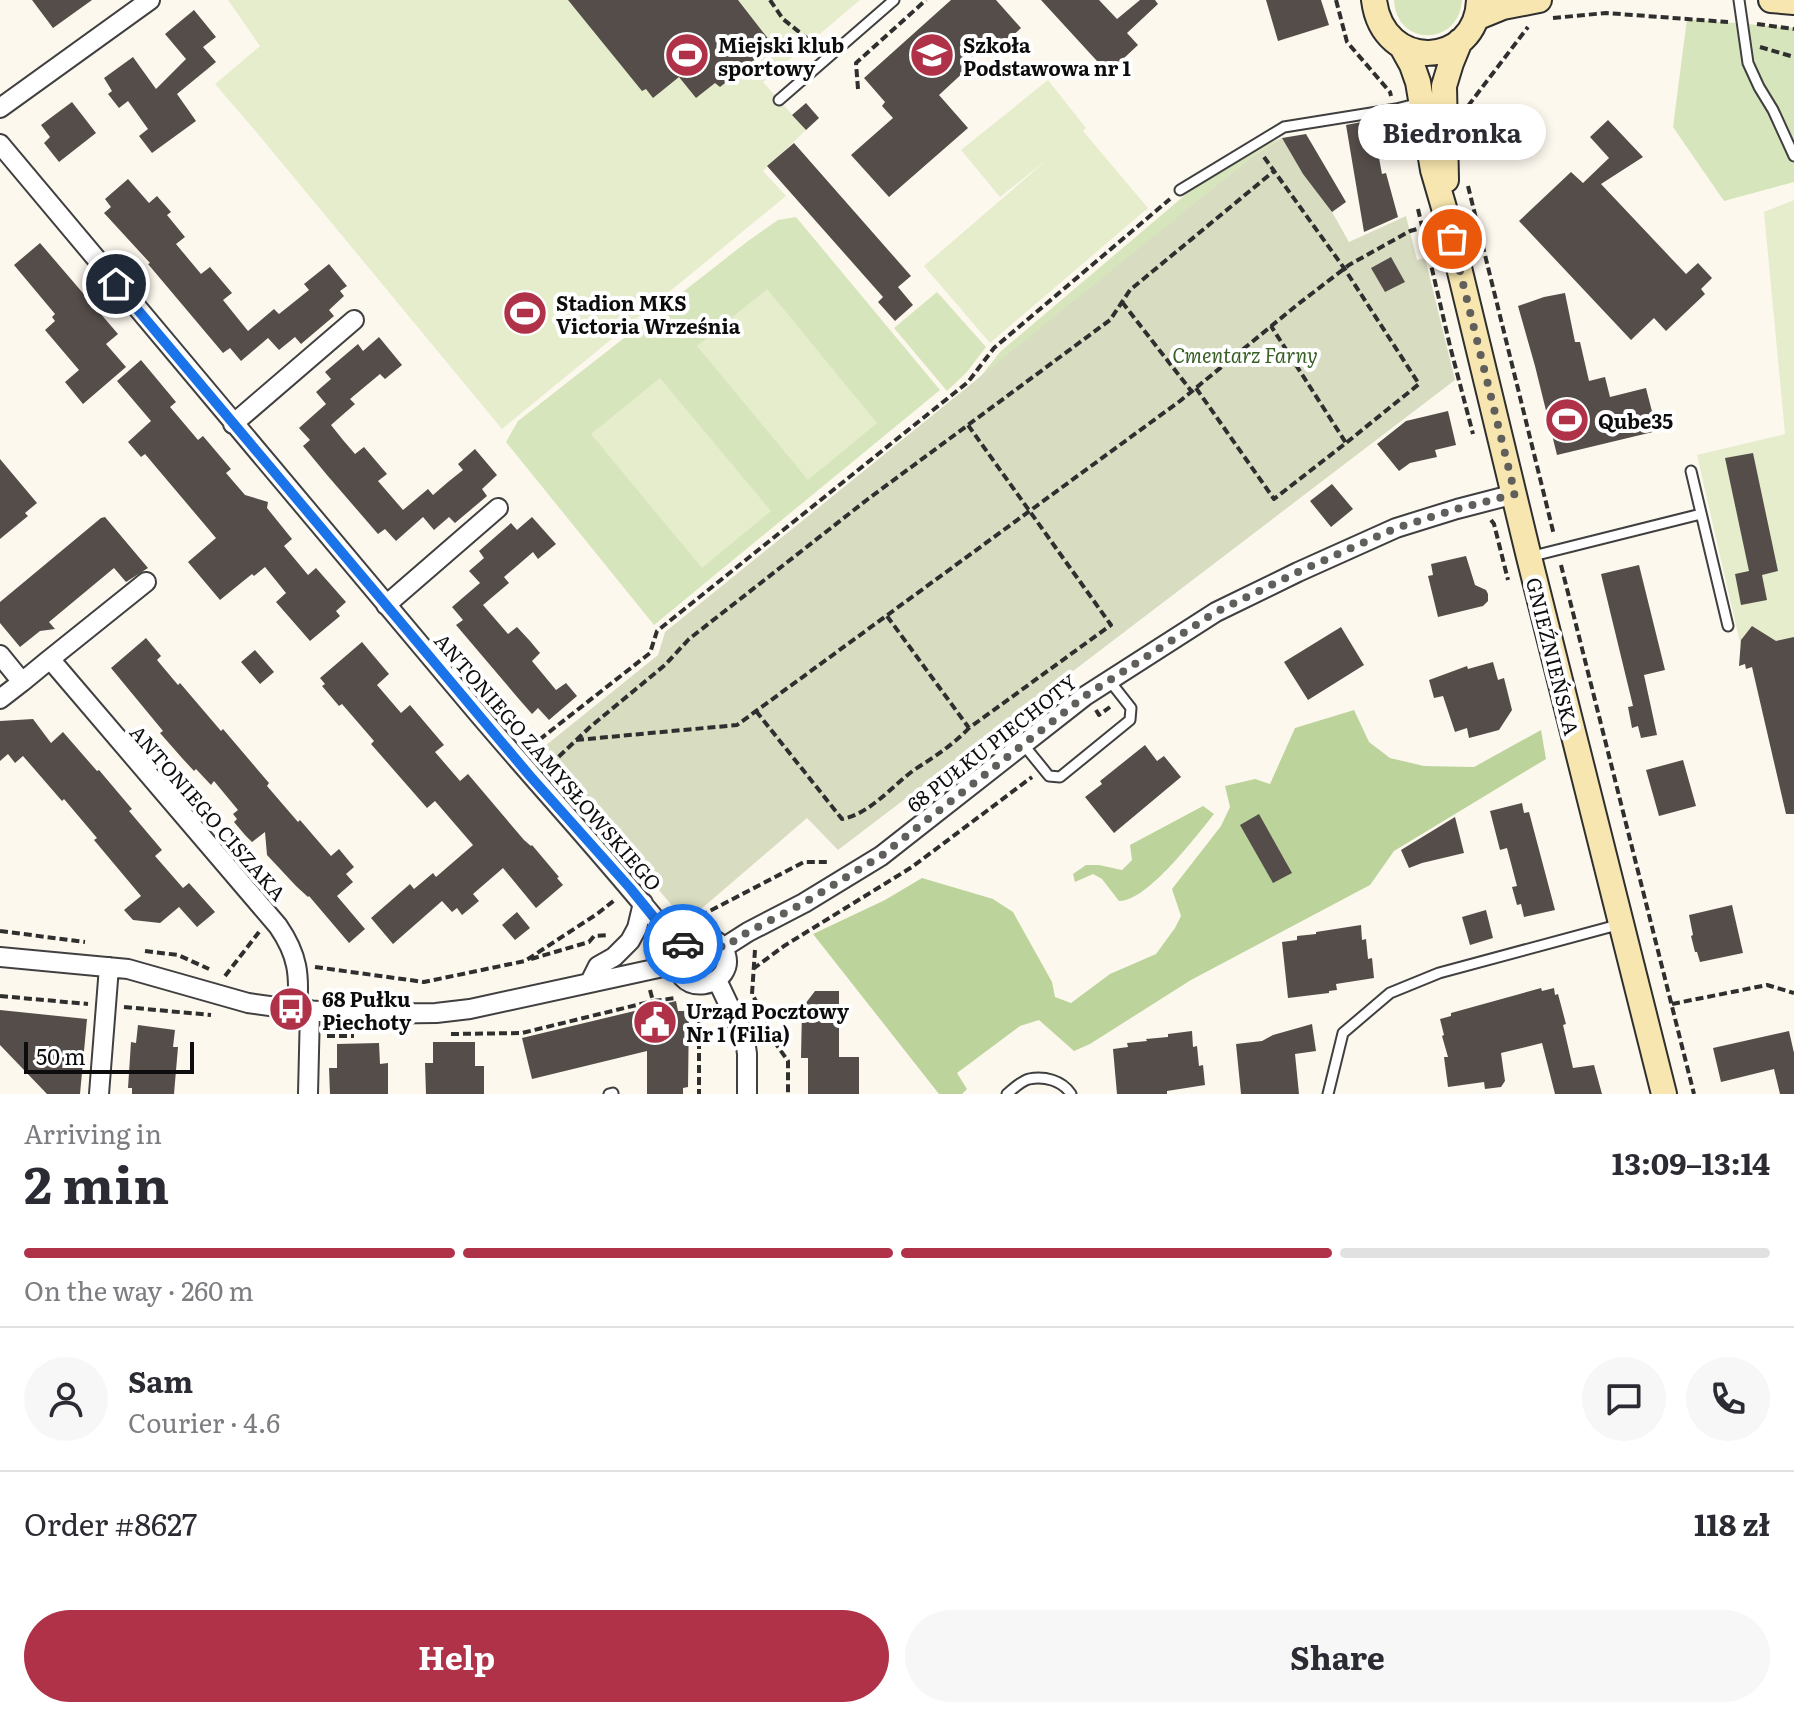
<!DOCTYPE html>
<html lang="en">
<head>
<meta charset="utf-8">
<style>
  :root { --surface:#fff; --page:#f7f7f7; --text:#2b2b33; --muted:#7c7c81; --line:#e1e1e2; --accent:#b03248 }
  body { margin:0; font-family:Literata,serif; background:var(--page); color:var(--text); height:100vh; display:flex; flex-direction:column; font-size:30px; white-space:nowrap }
  * { box-sizing:border-box; margin:0 }
  p { font-size:26px; color:var(--muted) }
  .icon { flex:none; width:44px; height:44px; fill:none; stroke:currentColor; stroke-width:2; stroke-linecap:round; stroke-linejoin:round }
  .map { position:relative; height:1094px; overflow:hidden }
  .drawer { display:flex; flex-direction:column; background:var(--surface); flex:1 }
  .drawer>* { flex:none }
  .scale { position:absolute; left:24px; bottom:20px; width:170px; box-sizing:border-box; padding-left:8px; border:4px solid #0d0d0d; border-top:0; font-size:22px; line-height:28px; white-space:nowrap; color:#0d0d0d; -webkit-text-stroke:6px #fff; paint-order:stroke }
  .pin { position:absolute; display:grid; place-items:center; width:68px; height:68px; color:#fff; margin:-34px; border:4px solid #fff; border-radius:50%; box-shadow:0 2px 8px #0007 }
  .courier { position:absolute; display:grid; place-items:center; width:80px; height:80px; margin:-40px; border:6px solid #1a73e8; border-radius:50%; background:#fff; color:#222; box-shadow:0 2px 10px #0007 }
  .bubble { position:absolute; height:56px; border-radius:28px; background:var(--surface); box-shadow:0 4px 12px #0003; font-size:26px; font-weight:700; line-height:56px; text-align:center }
  .headline em { font-style:normal; font-weight:700 }
  .headline div { display:flex; flex-direction:column-reverse }
  .headline { display:flex; align-items:center; justify-content:space-between; height:136px; padding:0 24px }
  h1 { font-size:52px; font-weight:700; line-height:60px }
  .bar { display:grid; grid-template-columns:repeat(4,1fr); gap:12px 8px; align-content:center; height:96px; padding:0 24px }
  .bar i { height:10px; border-radius:6px; background:var(--line) }
  .bar .active { background:var(--accent) }
  .bar p { grid-column:span 4 }
  .line { display:flex; align-items:center; gap:20px; padding:0 24px; border-top:2px solid var(--line) }
  .line div { flex:1 }
  .round { display:grid; place-items:center; flex:none; width:84px; height:84px; border-radius:42px; background:var(--page) }
  .button { display:flex; gap:16px; margin-top:auto; padding:16px 24px }
  .button a { flex:1; height:92px; border-radius:48px; background:var(--accent); color:#fff; font-size:32px; font-weight:700; line-height:92px; text-align:center }
  .button a+a { background:var(--page); color:var(--text) }
  .map>svg:first-child { display:block }
  .green { fill:#d6e5bb }
  .forest { fill:#bcd49c }
  .cemetery { fill:#d8ddc1 }
  .pitch { fill:#e6edcc }
  .building { fill:#544d4a }
  .lines { fill:none; stroke-linecap:round; stroke-linejoin:round }
  .lane-casing { stroke:#404040; stroke-width:13 }
  .street-casing { stroke:#404040; stroke-width:22 }
  .secondary-casing { stroke:#2f2f2f; stroke-width:28 }
  .path { stroke:#2f2f2f; stroke-width:4; stroke-dasharray:8 4; stroke-linecap:butt }
  .lane { stroke:#fff; stroke-width:9 }
  .street { stroke:#fff; stroke-width:18 }
  .secondary { stroke:#f7e6af; stroke-width:24 }
  .done { stroke:#615f5c; stroke-width:8; stroke-dasharray:0 14.4 }
  .route { stroke:#1a73e8; stroke-width:10 }
  .labels { text-anchor:middle; dominant-baseline:central; stroke-width:8; stroke-linejoin:round; paint-order:stroke }
  .poi-label { font-size:20px; font-weight:bold; fill:#0d0d0d; stroke:#fff; text-anchor:start }
  .park-label { font-size:20px; font-style:italic; fill:#375e23; stroke:#fff }
  .street-label { font-size:20px; fill:#0d0d0d; stroke:#fff }
</style>
</head>
<body>
<div class="map">
<svg width="1794" height="1094" viewBox="0 0 1794 1094">
  <rect width="100%" height="100%" fill="#fdf8ee"/>
  <path class="green" d="M1394 0H1462C1459 47 1396 47 1394 0Z
    M1687 19 1794 28V182L1724 201 1673 127Z
    M1282 138 1250 158 978 380 1000 352 1191 190 1266 144Z
    M796 217 940 390 654 625 506 442 518 421 748 241 778 220Z
    M937 292 986 347 966 373 947 391 894 328Z"/>
  <path class="forest" d="M1354 710 1369 742 1390 758 1424 766 1474 767 1541 730 1546 759 1394 851 1370 885 1191 980 1090 1044 1074 1051 1039 1020 1020 1026 957 1073 967 1089 962 1094H939L813 934 885 900 922 878 993 899 1013 912 1052 982 1055 997 1071 1003 1110 974 1156 954 1175 928 1181 916 1172 889 1221 826 1230 807 1225 786 1255 779 1270 784 1295 728Z
    M1203 806 1214 814C1197 835 1147 902 1119 901L1102 879 1093 874 1075 882 1073 874 1086 865H1099L1122 870 1132 860 1130 845Z"/>
  <path class="cemetery" d="M1282 138 1332 212 1349 242 1406 216 1417 260 1425 258 1455 380 838 850 807 818 686 922 540 750 658 655 665 632 1250 158Z"/>
  <path class="pitch" d="M228 0H860L763 82 806 130 763 171 786 196 502 429 258 134 215 84 260 46Z
    M1048 80 1086 128 1083 131 1148 208 990 343 924 266 1048 159 1000 197 961 150Z
    M1794 200V657L1746 669 1697 455 1785 434 1764 212Z
    M767 289 877 423 808 480 697 346Z
    M660 378 771 511 702 568 591 434Z"/>
  <path class="building" d="M32 0H92L53 28Z
    M568 0H738L773 45 720 87 715 83 696 98 679 77 653 98 646 89 642 91Z
    M951 0H996L1021 28 1003 45 995 36 962 66 966 70 939 95 968 128 889 197 851 155 893 118 882 106 885 102 864 78Z
    M1041 0H1099L1117 19 1140 0H1155L1158 4 1127 33 1138 45 1108 73Z
    M1266 0H1321L1329 25 1278 41Z
    M194 10 216 37 203 47 216 62 177 94 196 121 152 153 139 136 148 129 128 101 119 108 108 94 112 91 104 78 133 57 156 89 186 59 165 34Z
    M72 102 96 133 59 162 44 143 50 137 41 125Z
    M806 103 819 118 806 130 792 115Z
    M1372 120 1382 174 1386 173 1398 217 1364 232 1346 125Z
    M1608 120 1643 157 1601 184 1686 274 1698 263 1712 278 1701 289 1705 294 1666 331 1654 318 1631 340 1519 221 1571 172 1583 183 1609 158 1590 137Z
    M1306 134 1346 202 1332 212 1303 174 1282 138Z
    M794 143 911 276 898 287 913 305 895 321 878 302 883 297 767 166Z
    M128 179 149 203 157 196 171 212 167 215 185 237 176 244 201 274 210 267 232 293 223 300 248 331 274 309 279 314 309 290 304 284 329 264 347 286 340 291 344 296 329 310 334 316 301 344 295 337 279 350 268 338 241 361 230 348 223 353 148 264 150 263 104 213 111 207 105 199Z
    M40 243 118 334 106 344 126 367 83 404 65 382 79 370 45 330 55 321 52 317 55 314 14 265Z
    M1391 257 1405 282 1385 292 1371 268Z
    M1565 293 1575 342H1580L1589 381 1605 377 1610 397 1646 388 1657 431 1557 455 1535 366 1518 306 1544 297Z
    M379 337 402 365 385 379 380 374 350 399 355 404 331 425 343 440 355 454 364 447 387 474 378 481 403 510 428 489 433 495 448 482 463 470 458 464 475 449 497 475 482 489 487 496 455 523 449 517 434 530 423 517 396 541 385 529 378 534 327 475 303 446 310 440 299 428 326 404 316 392 331 379 325 372 358 344 363 351Z
    M141 360 176 402 170 407 198 440 203 436 231 469 226 473 245 495 268 502 267 508 292 539 284 546 308 575 316 568 346 602 336 611 340 616 310 641 276 602 286 593 265 567 254 576 252 574 220 600 188 562 216 538 145 454 141 457 128 442 151 421 117 381Z
    M1448 411 1456 445 1435 450 1437 457 1410 463 1399 471 1377 444 1406 421Z
    M1753 453 1778 571 1762 575 1767 600 1741 605 1735 574 1749 571 1725 458Z
    M0 459 37 503 25 513 28 516 0 539Z
    M1332 484 1353 509 1331 527 1310 501Z
    M105 517 148 568 126 582 114 568 49 622 55 629 40 631 20 647 0 623V602L101 518Z
    M532 517 556 544 538 559 533 552 518 565 504 577 509 583 483 605 508 634 517 627 530 641 540 653 532 661 556 690 566 683 577 696 549 720 538 708 532 714 518 698 456 625 463 620 452 607 480 583 469 571 484 558 479 551 511 523 517 530Z
    M1466 556 1475 585 1486 590 1488 594V601L1483 606 1438 617 1428 576 1433 575 1431 564Z
    M1639 565 1665 670 1644 675 1657 735 1641 738 1638 726 1632 728 1628 707 1633 706 1601 574Z
    M1752 626 1776 641 1794 637V814H1786L1752 667 1746 669 1745 664 1739 666 1741 640Z
    M1341 627 1364 665 1308 700 1284 662Z
    M146 638 161 656 157 660 178 685 180 683 221 731 223 729 269 783 267 786 298 822 300 820 331 856 339 849 354 867 346 874 353 882 337 896 365 929 349 943 309 896 308 897 296 886 267 855 265 832 252 842 245 835 234 822 237 819 233 814 238 810 214 781 211 785 196 769 194 771 182 758 160 733 163 731 111 668Z
    M362 642 389 674 377 685 401 713 410 705 444 745 435 752 460 781 468 774 524 840 531 846 532 845 559 877 557 878 563 885 536 908 503 868 473 894 479 901 462 915 457 908 452 912 442 901 393 944 371 918 410 884 414 889 433 873 436 877 473 845 435 801 427 808 371 744 374 741 342 704 339 706 322 686 325 684 320 678Z
    M255 650 274 672 260 684 241 662Z
    M1493 662 1498 680 1504 678 1512 710 1499 730 1469 738 1467 728 1455 732 1443 696 1434 698 1429 680 1467 666 1468 669Z
    M33 719 51 743 63 732 97 771 99 770 132 809 129 811 162 850 155 856 183 888 189 883 215 912 197 927 179 907 160 923 133 920 124 910 141 896 94 840 97 838 64 799 62 801 23 756 15 763 8 754 0 761V721Z
    M1145 745 1157 761 1164 756 1181 777 1114 833 1085 797 1102 784 1100 781Z
    M1683 760 1696 806 1659 816 1646 770Z
    M1522 803 1524 813 1529 812 1555 910 1524 917 1521 904 1517 905 1512 887 1517 886 1507 848 1500 850 1490 811Z
    M1259 814 1292 873 1273 883 1240 825Z
    M1455 817 1464 853 1422 863 1409 868 1401 850Z
    M1732 905 1743 953 1700 962 1697 952H1695L1691 936 1693 935 1689 915Z
    M1486 910 1493 938 1470 945 1462 917Z
    M517 912 530 928 515 940 502 925Z
    M1361 925 1362 940 1366 939 1368 959 1372 958 1374 978 1336 984 1337 990 1329 991V993L1288 998 1282 942 1297 940V936L1316 934V932Z
    M1541 988 1542 991 1554 988 1555 995 1558 994 1566 1024 1563 1025 1573 1068 1594 1065 1602 1094H1555L1542 1043 1501 1053 1505 1081 1501 1087 1485 1089 1484 1082 1448 1087 1444 1057H1448L1442 1036 1444 1035 1440 1019 1451 1016V1013Z
    M815 991H839V1057H859V1094H808V1058H801L802 1008Z
    M676 1001 678 1011H689L688 1087 683 1088V1094H647V1051L532 1079 522 1038Z
    M0 1010 87 1019 80 1094H47L0 1045Z
    M1312 1024 1316 1051 1295 1054 1299 1094H1241L1236 1044 1262 1041 1273 1035Z
    M138 1025 175 1030 173 1047H178L174 1094H132V1088H128L131 1042 136 1043Z
    M1192 1031 1193 1047 1197 1046 1199 1066 1203 1065 1205 1085 1167 1091V1094H1117L1113 1049 1128 1047 1127 1043 1147 1041 1146 1039 1168 1037V1034Z
    M1789 1031 1794 1053V1094H1780L1774 1069 1721 1082 1713 1048Z
    M433 1042H475V1066H484V1094H426L425 1063H433Z
    M379 1043 380 1064 388 1063V1094H330L329 1068H337V1044Z"/>
  <g class="lines">
    <g class="lane-casing">
      <path id="lane" d="M1739 0 1748 63 1759 87 1773 110 1794 156
        M779 100 894 0
        M1180 190 1284 127 1396 109 1420 103
        M1691 471 1728 626
        M1529 557 1701 514
        M1023 744 1049 776 1060 777 1130 720 1131 708 1109 680
        M609 1094 613 1093
        M1007 1094C1013 1089 1021 1081 1029 1079 1044 1076 1062 1080 1071 1094
        M1328 1094 1343 1033 1390 993 1439 973 1621 924"/>
    </g>
    <g class="street-casing">
      <path id="street" d="M0 108 150 0
        M0 144C156 332 313 518 470 704 539 786 612 864 678 947
        M233 424 354 320
        M386 605 498 508
        M0 655 22 682 50 659 278 926C298 955 300 975 297 1010
        M50 659 146 582
        M0 699 22 682
        M695 937C706 937 717 938 723 948 745 988 665 1005 678 947Z
        M723 948 748 932 804 903 881 856 1085 696 1216 612 1298 572 1396 528 1457 509 1515 494
        M0 957 128 969 248 1003 291 1009 361 1014 436 1013 470 1009 677 964
        M717 980 745 1039 747 1054V1094
        M590 982 598 966 614 957 630 941 637 928 643 903
        M99 1094 109 967
        M308 1094 310 1010"/>
    </g>
    <g class="secondary-casing">
      <path id="secondary" d="M1374 0C1383 73 1477 68 1479 0
        M1771 0 1794 2
        M1476 18 1503 7 1539 0
        M1402 47 1412 65 1418 82 1433 170 1447 218 1529 557 1664 1094
        M1446 180 1444 86 1451 63 1460 41"/>
    </g>
    <path class="path" d="M770 0 783 19 818 47
      M1336 0 1347 42 1390 92 1391 96
      M1553 18 1606 13 1728 22
      M1757 24 1794 29
      M1760 47 1794 57
      M858 89 856 63 926 0
      M1468 106 1528 27
      M1264 157 1344 268 1419 384 1346 443
      M1468 186 1554 535
      M1418 209 1450 346 1473 434
      M1122 302 1192 392
      M1196 388 1274 499 1346 443 1271 326
      M1491 520 1494 524 1508 580
      M1561 565 1694 1094
      M887 616 969 728 1111 625 968 425
      M1096 710 1099 715 1110 707
      M756 711 842 819C870 814 892 786 914 770 934 757 953 745 969 728
      M576 740 737 725 1180 401 1297 305 1349 265 1410 231 1421 228
      M530 747 650 653 657 631 968 382 994 348 1170 199
      M550 765 590 727 665 665 689 639 868 499 1110 320 1130 290 1274 171
      M700 916 804 862H830
      M0 931 85 942
      M755 950 752 994 770 1026 774 1041 788 1061V1094
      M145 951 178 955 209 969
      M531 959 589 942 594 936 609 935
      M315 967 424 982 525 961 597 914 616 899
      M753 969 784 946 912 867 1032 777
      M225 976 259 932
      M650 990 653 1001 676 998
      M0 996 88 1004
      M691 1004 699 1017 711 1016
      M1672 1004 1767 985 1794 993
      M124 1007 211 1015
      M699 1017V1094
      M451 1034 522 1033 653 1001
      M327 1036H354"/>
    <use href="#lane" class="lane"/>
    <use href="#street" class="street"/>
    <use href="#secondary" class="secondary"/>
  </g>
  <g class="lines">
    <path class="done" d="M683 944C699 934 709 933 723 948L748 932 804 903 881 856 1085 696 1216 612 1298 572 1396 528 1457 509 1515 494 1452 239"/>
    <path class="route" d="M116 284 530 776 630 888 678 947 683 944"/>
  </g>
  <defs>
    <g id="stadium-disc" transform="scale(2.3)"><circle r="9.5" fill="#b03248" stroke="#fff"/><path d="M0-5a6.5 5 0 1 0 0 10a6.5 5 0 1 0 0-10ZM-3.5-1.8h7v3.6h-7Z" fill="#fff"/></g>
    <g id="school-disc" transform="scale(2.3)"><circle r="9.5" fill="#b03248" stroke="#fff"/><path d="M0-5L7-2L0 1L-7-2ZM-4 1L0 2.5L4 1V4Q0 6-4 4Z" fill="#fff"/></g>
    <g id="bus-disc" transform="scale(2.3)"><circle r="9.5" fill="#b03248" stroke="#fff"/><path d="M-5-6H5V4H4V6H2V4H-2V6H-4V4H-5ZM-3.5-4V0h7V-4ZM-3.5 1.2v1.5H-2V1.2ZM2 1.2v1.5H3.5V1.2Z" fill="#fff"/></g>
    <g id="civic-disc" transform="scale(2.3)"><circle r="9.5" fill="#b03248" stroke="#fff"/><path d="M-.6-6.5H3V-4.5H.6V-3L4-1V1h2V6H-6V1h2V-1L-.6-3ZM-1.2 2.5V6h2.4V2.5Z" fill="#fff"/></g>
  </defs>
  <g fill-rule="evenodd">
    <use href="#stadium-disc" x="687" y="55"/>
    <use href="#school-disc" x="932" y="55"/>
    <use href="#stadium-disc" x="525" y="313"/>
    <use href="#stadium-disc" x="1567" y="420"/>
    <use href="#bus-disc" x="291" y="1009"/>
    <use href="#civic-disc" x="655" y="1022"/>
  </g>
  <g class="labels">
    <g class="poi-label">
      <text x="718" y="44">Miejski klub<tspan x="718" dy="23">sportowy</tspan></text>
      <text x="963" y="44">Szkoła<tspan x="963" dy="23">Podstawowa nr 1</tspan></text>
      <text x="556" y="302">Stadion MKS<tspan x="556" dy="23">Victoria Września</tspan></text>
      <text x="1598" y="420">Qube35</text>
      <text x="322" y="998">68 Pułku<tspan x="322" dy="23">Piechoty</tspan></text>
      <text x="686" y="1010">Urząd Pocztowy<tspan x="686" dy="23">Nr 1 (Filia)</tspan></text>
    </g>
    <g class="park-label">
      <text x="1245" y="354">Cmentarz Farny</text>
    </g>
    <g class="street-label">
      <text transform="translate(1554 656) rotate(76)">GNIEŹNIEŃSKA</text>
      <text transform="translate(991 742) rotate(-38)">68 PUŁKU PIECHOTY</text>
      <text transform="translate(549 761) rotate(49)">ANTONIEGO ZAMYSŁOWSKIEGO</text>
      <text transform="translate(209 812) rotate(49)">ANTONIEGO CISZAKA</text>
    </g>
  </g>
</svg>
<div class="scale">50 m</div>
<div class="pin" style="left:1452px;top:239px;background:#ea580c"><svg class="icon" aria-label="bag" viewBox="0 0 24 24"><path d="M5 8h14l-1 12H6zM9 8a3 3 0 0 1 6 0"/></svg></div>
<div class="pin" style="left:116px;top:284px;background:#1f2937"><svg class="icon" aria-label="home" viewBox="0 0 24 24"><path d="M3 11l9-7 9 7M6 9v11h12V9"/></svg></div>
<div class="courier" style="left:683px;top:944px"><svg class="icon" aria-label="car" viewBox="0 0 24 24"><path d="M5 17H2v-5l4-1 3-4h7l3 4 3 1v5h-3M9 17h6M6 11h13"/><circle cx="7" cy="17" r="2"/><circle cx="17" cy="17" r="2"/></svg></div>
<div class="bubble" style="left:1358px;top:104px;width:188px">Biedronka</div>
</div>
<section class="drawer">
<div class="headline"><div><h1>2 min</h1><p>Arriving in</p></div><em>13:09–13:14</em></div>
<div class="bar"><i class="active"></i><i class="active"></i><i class="active"></i><i></i><p>On the way · 260 m</p></div>
<div class="line" style="height:144px"><a class="round"><svg class="icon" aria-label="person" viewBox="0 0 24 24"><circle cx="12" cy="8" r="4"/><path d="M4 21q1-7 8-7t8 7"/></svg></a><div><b>Sam</b><p>Courier · 4.6</p></div><a class="round"><svg class="icon" aria-label="chat" viewBox="0 0 24 24"><path d="M4 5h16v11H9l-5 4z"/></svg></a><a class="round"><svg class="icon" aria-label="phone" viewBox="0 0 24 24"><path d="M5 4h4l2 5-3 2q2 4 5 5l2-3 5 2v4C11 20 4 13 5 4z"/></svg></a></div>
<div class="line" style="height:104px"><div>Order #8627</div><b>118 zł</b></div>
<div class="button"><a>Help</a><a>Share</a></div>
</section>
</body>
</html>
